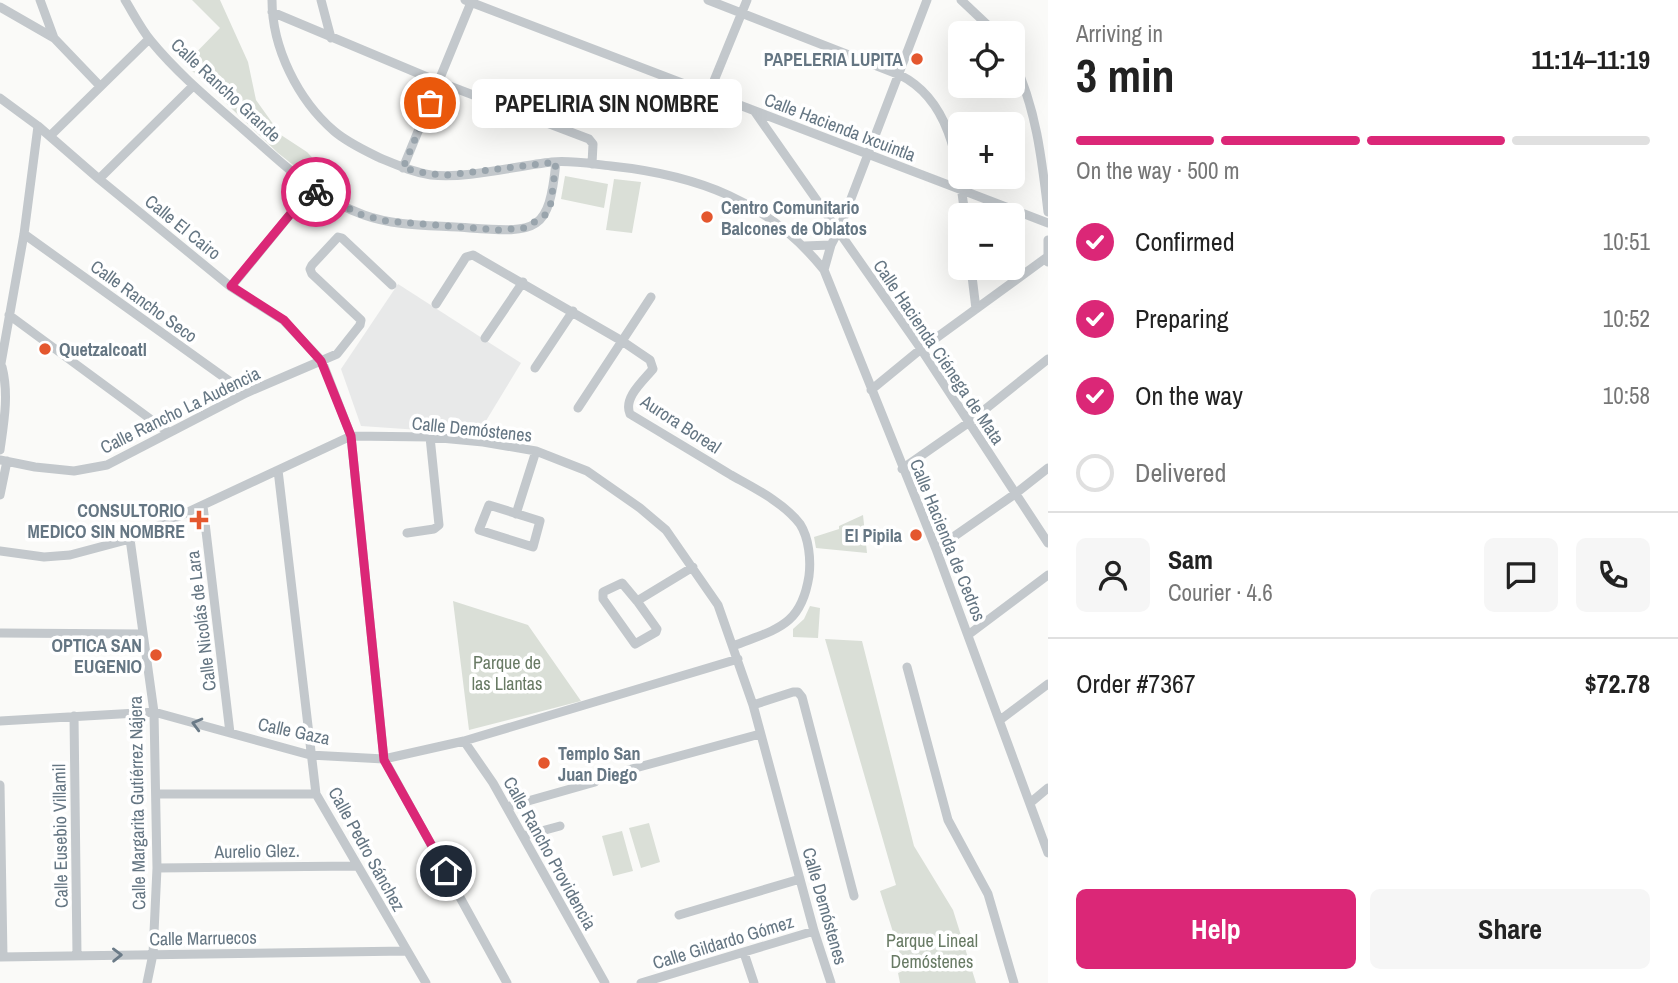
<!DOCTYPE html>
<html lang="en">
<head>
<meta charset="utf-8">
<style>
  :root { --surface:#fff; --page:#f6f6f6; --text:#222; --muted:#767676; --line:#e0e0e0; --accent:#db2777 }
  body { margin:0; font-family:"Archivo Narrow",sans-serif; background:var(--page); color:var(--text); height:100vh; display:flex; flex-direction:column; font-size:26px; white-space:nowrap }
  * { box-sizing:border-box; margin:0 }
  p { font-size:23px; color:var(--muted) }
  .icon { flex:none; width:38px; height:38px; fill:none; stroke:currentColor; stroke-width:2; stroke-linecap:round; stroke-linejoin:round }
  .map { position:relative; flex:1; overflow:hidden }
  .details { display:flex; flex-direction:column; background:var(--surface); width:630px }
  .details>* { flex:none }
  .fabs { position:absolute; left:948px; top:21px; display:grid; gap:14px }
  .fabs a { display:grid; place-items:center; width:77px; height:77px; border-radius:10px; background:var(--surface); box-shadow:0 7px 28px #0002; font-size:35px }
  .pin { position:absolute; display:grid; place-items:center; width:60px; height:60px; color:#fff; margin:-30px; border:4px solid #fff; border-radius:50%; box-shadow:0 2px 7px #0007 }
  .courier { position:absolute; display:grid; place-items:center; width:70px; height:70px; margin:-35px; border:5px solid #db2777; border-radius:50%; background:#fff; color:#222; box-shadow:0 2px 9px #0007 }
  .bubble { position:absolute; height:49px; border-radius:10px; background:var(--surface); box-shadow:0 7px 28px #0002; font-size:23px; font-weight:700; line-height:49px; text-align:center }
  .summary em { font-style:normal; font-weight:700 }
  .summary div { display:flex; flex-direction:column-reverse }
  .summary { display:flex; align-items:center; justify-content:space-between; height:119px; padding:0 28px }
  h1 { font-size:46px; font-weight:700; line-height:52px }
  .bar { display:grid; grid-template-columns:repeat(4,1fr); gap:10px 7px; align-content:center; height:84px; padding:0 28px }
  .bar i { height:9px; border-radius:5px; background:var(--line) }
  .bar .on { background:var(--accent) }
  .bar p { grid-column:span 4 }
  .line { display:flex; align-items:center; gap:18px; padding:0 28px; border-top:2px solid var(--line) }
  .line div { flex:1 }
  .round { display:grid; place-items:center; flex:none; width:74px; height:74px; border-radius:10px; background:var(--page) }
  ol { padding:0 28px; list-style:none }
  li { display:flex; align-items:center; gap:21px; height:77px }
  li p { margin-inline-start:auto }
  li .icon { padding:7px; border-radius:50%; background:var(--accent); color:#fff; stroke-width:4 }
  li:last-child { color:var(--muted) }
  li i { width:38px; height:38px; border:4px solid var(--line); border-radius:50% }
  .primary-button { display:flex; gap:14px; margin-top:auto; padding:14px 28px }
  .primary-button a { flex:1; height:80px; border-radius:10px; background:var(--accent); color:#fff; font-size:28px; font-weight:700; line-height:80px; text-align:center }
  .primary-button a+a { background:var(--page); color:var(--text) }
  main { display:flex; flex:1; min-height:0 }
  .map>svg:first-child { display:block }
  .built { fill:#e8e9e9 }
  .green { fill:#dadfd7 }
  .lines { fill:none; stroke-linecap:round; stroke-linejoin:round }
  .minor { stroke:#c3c8cc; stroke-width:9 }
  .oneway { stroke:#6a7a87 }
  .done { stroke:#99a4ac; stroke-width:7; stroke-dasharray:0 12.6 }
  .route { stroke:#db2777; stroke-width:9 }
  .poi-dot { fill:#e4572e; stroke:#fff; stroke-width:2.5 }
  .labels { text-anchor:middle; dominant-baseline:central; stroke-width:7; stroke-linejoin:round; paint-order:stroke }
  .poi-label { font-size:18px; font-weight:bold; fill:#657683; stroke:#fff; text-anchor:end }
  .street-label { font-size:18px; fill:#657683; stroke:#fff }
  .park-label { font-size:18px; fill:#687a64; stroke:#fff }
</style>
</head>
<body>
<main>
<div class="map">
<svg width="1048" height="983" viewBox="0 0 1048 983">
  <rect width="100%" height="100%" fill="#fafaf8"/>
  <path class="built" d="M398 284 521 363 478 434 361 426 341 369Z"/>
  <path class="green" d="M192 0H220L248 62 256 100 281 135 307 152 324 170 318 180 307 176 278 153 185 64 220 28Z
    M565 176 608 184 604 208 561 199Z
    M614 179 641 182 632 233 606 230Z
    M863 515 867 553 816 548 814 537 839 529V526Z
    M453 601 528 625 581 701 469 730Z
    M810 606 820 608 818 638 793 637V629L804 619Z
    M825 639 862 641 914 846 953 910 976 983H900L898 973 905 970 880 891 896 885Z
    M649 823 660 862 641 868 629 828Z
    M622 831 633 871 613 876 602 836Z"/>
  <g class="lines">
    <path class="minor" d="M40 0 54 38
      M125 0C133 13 141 29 151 41 178 74 211 101 243 129 281 162 316 198 364 215 397 227 436 225 470 228 538 233 549 232 556 162
      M272 0C272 48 298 100 334 131 348 143 364 150 380 158 397 165 412 172 431 175 467 179 515 166 552 162 571 160 592 164 611 166 697 175 769 201 824 270L936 549 1048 853
      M321 0 331 38
      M465 0 1048 223
      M708 0 900 75C952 101 958 164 965 215
      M961 0 996 33
      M0 7 54 38 99 85
      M272 12 439 82 589 139 593 144 592 164
      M1013 60C1036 107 1042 160 1048 212
      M709 93 747 0
      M0 98 38 126 99 179 231 287 283 320 322 361 351 436 384 759 507 983
      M755 112 921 349 1048 543
      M50 136 149 39
      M403 168 472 0
      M99 179 193 86
      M24 234 246 393
      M1048 240V262
      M804 246 831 245
      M971 268 976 309
      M824 270 831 245 839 230 927 0
      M231 287 311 189
      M436 304 466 257 473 255 622 341 650 360 653 369C643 381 623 398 630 414 663 434 697 454 731 475 754 488 783 502 800 524 809 538 811 560 809 576 801 627 776 629 733 646
      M9 315 168 432
      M485 338 523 282
      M535 368 573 311
      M0 369 24 234 38 126
      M871 390 921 349 1046 258
      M578 408 651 297
      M0 450C4 422 9 394 2 367
      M0 460 35 467 74 471 107 465 246 393 337 354 360 325 361 320 312 274 310 269 312 265 338 237 342 238 392 285
      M902 469 968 423 1048 359
      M278 470 316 794 426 983
      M0 495 7 461
      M489 505 540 521 533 547 479 530Z
      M203 506 230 733
      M516 514 536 451
      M407 533 434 529 439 525 430 437
      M130 539 154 712 157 868 153 954 147 983
      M936 549 1015 494 1048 468
      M0 551 44 557 70 555 130 539 351 436 430 437 483 442 536 451 587 471 640 508 666 530 718 605 753 705 814 931 831 983
      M637 601 657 629 656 632 635 644 603 599V592L622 583 637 601 693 567
      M0 633 143 634
      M968 635 1048 575
      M907 667 948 820 988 894 1014 983
      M753 705 793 692H798L802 697 854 896
      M74 716 77 955
      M1000 720 1048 684
      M0 721 154 712 310 755 384 759 464 741 738 659
      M464 741 493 783 605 983
      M628 770 760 734
      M0 785 3 957
      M156 794H316
      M1030 803 1048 788
      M507 807 595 782
      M523 836 560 826
      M157 868 358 866
      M679 915 800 879
      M744 953 754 983
      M0 957 407 951
      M641 983 814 931"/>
  </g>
  <defs><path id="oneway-chevron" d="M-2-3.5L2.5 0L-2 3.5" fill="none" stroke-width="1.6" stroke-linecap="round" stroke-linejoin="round" transform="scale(1.75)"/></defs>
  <g class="oneway">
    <use href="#oneway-chevron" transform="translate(197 724) rotate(-165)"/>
    <use href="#oneway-chevron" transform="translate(117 955) rotate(-1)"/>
  </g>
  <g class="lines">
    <path class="done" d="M316 192 362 215 386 221 498 230 525 228 545 215 551 203 556 162 447 175 429 174 403 168 430 103"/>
    <path class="route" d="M316 192 311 189 231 286 284 320 321 361 351 436 384 760 446 871"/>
  </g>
  <g class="poi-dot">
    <circle cx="917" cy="59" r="7"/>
    <circle cx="707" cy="217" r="7"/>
    <circle cx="45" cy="349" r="7"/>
    <path d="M195.5 509.5h7v7h7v7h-7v7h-7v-7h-7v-7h7z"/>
    <circle cx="916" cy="535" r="7"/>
    <circle cx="156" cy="655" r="7"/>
    <circle cx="544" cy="763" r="7"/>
  </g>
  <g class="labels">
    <g class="poi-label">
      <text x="903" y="59">PAPELERIA LUPITA</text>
      <text x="721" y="207" text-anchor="start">Centro Comunitario<tspan x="721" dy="21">Balcones de Oblatos</tspan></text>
      <text x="59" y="349" text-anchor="start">Quetzalcoatl</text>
      <text x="185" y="510">CONSULTORIO<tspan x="185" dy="21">MEDICO SIN NOMBRE</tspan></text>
      <text x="902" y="535">El Pipila</text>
      <text x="142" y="645">OPTICA SAN<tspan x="142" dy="21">EUGENIO</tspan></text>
      <text x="558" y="753" text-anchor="start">Templo San<tspan x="558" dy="21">Juan Diego</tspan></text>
    </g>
    <g class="street-label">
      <text transform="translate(226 90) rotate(43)">Calle Rancho Grande</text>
      <text transform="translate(840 127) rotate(21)">Calle Hacienda Ixcuintla</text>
      <text transform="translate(183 227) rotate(39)">Calle El Cairo</text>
      <text transform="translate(144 301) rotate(36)">Calle Rancho Seco</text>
      <text transform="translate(939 352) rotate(56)">Calle Hacienda Ciénega de Mata</text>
      <text transform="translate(180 410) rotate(-26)">Calle Rancho La Audencia</text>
      <text transform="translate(681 424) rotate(33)">Aurora Boreal</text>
      <text transform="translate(472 429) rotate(6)">Calle Demóstenes</text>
      <text transform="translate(948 540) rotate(68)">Calle Hacienda de Cedros</text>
      <text transform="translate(201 621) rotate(-97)">Calle Nicolás de Lara</text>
      <text transform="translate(294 731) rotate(12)">Calle Gaza</text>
      <text transform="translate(137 803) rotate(-91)">Calle Margarita Gutiérrez Nájera</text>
      <text transform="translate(60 836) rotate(-91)">Calle Eusebio Villamil</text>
      <text transform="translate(367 849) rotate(61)">Calle Pedro Sánchez</text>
      <text transform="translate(257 851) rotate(-1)">Aurelio Glez.</text>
      <text transform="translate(550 853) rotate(61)">Calle Rancho Providencia</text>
      <text transform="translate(825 906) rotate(74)">Calle Demóstenes</text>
      <text transform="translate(203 938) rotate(-1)">Calle Marruecos</text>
      <text transform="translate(723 942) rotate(-17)">Calle Gildardo Gómez</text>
    </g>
    <g class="park-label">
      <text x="507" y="662">Parque de<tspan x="507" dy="21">las Llantas</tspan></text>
      <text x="932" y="940">Parque Lineal<tspan x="932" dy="21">Demóstenes</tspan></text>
    </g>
  </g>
</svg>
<div class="fabs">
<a><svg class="icon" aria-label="locate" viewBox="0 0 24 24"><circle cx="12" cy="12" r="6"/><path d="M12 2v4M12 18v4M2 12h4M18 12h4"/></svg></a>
<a>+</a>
<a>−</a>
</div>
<div class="pin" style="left:430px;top:103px;background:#ea580c"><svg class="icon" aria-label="bag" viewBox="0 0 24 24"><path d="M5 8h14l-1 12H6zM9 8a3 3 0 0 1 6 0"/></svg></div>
<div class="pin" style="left:446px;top:871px;background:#1f2937"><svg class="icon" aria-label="home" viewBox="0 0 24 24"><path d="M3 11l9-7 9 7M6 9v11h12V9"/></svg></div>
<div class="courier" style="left:316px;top:192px"><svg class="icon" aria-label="bike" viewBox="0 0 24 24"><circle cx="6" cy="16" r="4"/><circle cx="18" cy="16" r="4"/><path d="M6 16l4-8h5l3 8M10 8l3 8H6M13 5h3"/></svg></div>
<div class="bubble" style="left:472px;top:79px;width:270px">PAPELIRIA SIN NOMBRE</div>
</div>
<section class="details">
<div class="summary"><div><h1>3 min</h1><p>Arriving in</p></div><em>11:14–11:19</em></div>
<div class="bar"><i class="on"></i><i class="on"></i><i class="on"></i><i></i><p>On the way · 500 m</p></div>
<ol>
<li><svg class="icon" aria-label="check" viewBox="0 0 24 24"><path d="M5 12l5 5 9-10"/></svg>Confirmed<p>10:51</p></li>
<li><svg class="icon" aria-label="check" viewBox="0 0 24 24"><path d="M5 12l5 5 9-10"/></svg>Preparing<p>10:52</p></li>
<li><svg class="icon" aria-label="check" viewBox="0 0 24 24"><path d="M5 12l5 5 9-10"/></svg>On the way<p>10:58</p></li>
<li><i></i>Delivered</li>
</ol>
<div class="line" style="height:126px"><a class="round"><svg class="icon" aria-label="person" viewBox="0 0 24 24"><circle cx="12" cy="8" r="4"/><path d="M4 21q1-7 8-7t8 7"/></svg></a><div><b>Sam</b><p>Courier · 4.6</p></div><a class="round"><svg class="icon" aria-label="chat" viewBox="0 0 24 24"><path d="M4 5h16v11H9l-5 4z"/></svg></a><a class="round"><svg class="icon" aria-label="phone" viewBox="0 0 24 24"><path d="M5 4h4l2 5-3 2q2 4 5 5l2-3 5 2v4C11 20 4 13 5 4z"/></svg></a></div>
<div class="line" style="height:91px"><div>Order #7367</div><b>$72.78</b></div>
<div class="primary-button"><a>Help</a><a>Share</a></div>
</section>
</main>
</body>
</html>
